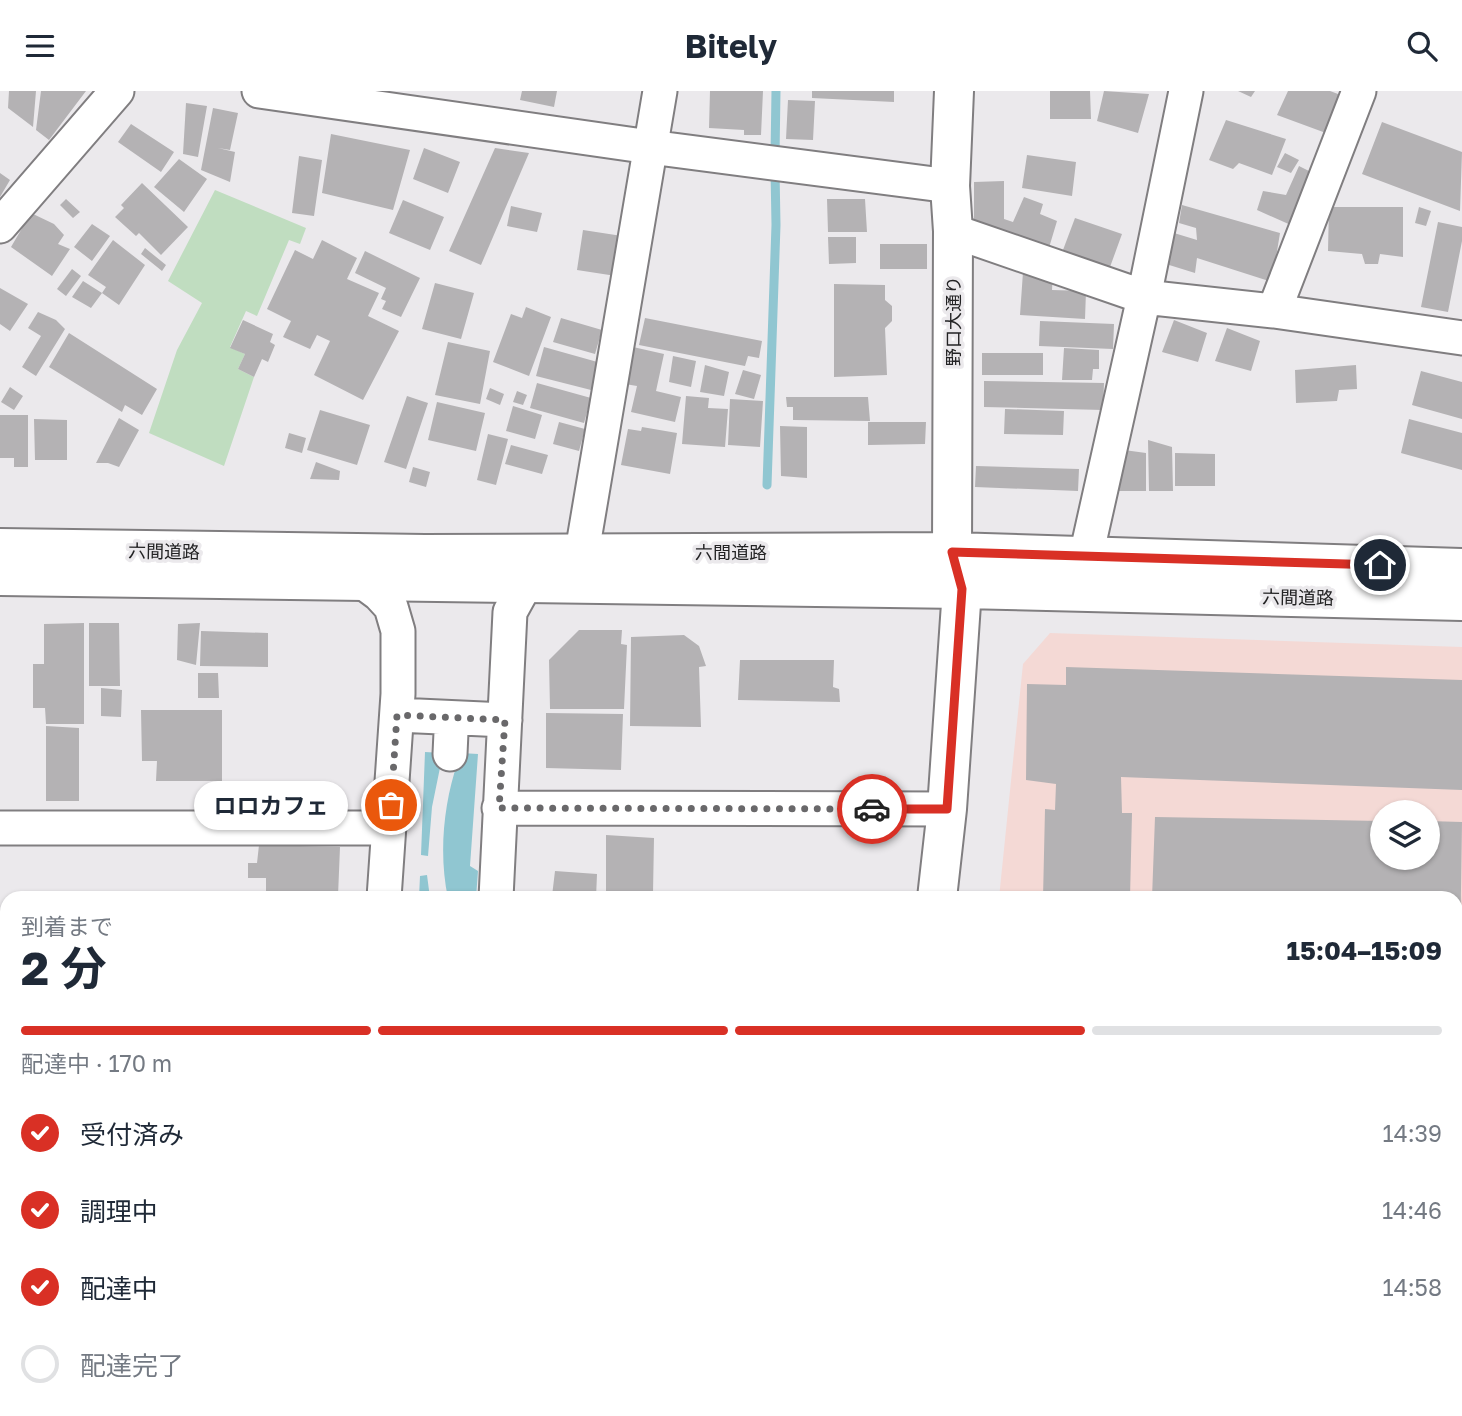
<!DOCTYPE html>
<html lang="ja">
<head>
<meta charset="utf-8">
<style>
  :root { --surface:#fff; --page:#f2f2f3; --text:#1f2937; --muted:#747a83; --line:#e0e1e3; --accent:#d93025 }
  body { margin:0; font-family:"Golos Text","Noto Sans JP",sans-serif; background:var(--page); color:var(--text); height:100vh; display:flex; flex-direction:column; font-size:26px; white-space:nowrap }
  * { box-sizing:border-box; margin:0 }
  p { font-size:23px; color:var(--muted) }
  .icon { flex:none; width:38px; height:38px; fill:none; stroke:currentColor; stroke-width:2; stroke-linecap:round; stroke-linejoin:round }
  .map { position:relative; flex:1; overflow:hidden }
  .details { position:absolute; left:0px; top:800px; width:1463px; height:527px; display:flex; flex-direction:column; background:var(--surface); border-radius:21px 21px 0 0; box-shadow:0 2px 5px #0004 }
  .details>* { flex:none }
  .tools { position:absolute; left:1370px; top:709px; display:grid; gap:14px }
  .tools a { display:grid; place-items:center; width:70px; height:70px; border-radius:50%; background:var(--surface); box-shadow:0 2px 5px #0004; font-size:35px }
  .pin { position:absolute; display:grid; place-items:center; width:60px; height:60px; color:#fff; margin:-30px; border:4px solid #fff; border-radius:50%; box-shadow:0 2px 7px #0007 }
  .courier { position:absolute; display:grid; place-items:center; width:70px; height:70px; margin:-35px; border:5px solid #d93025; border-radius:50%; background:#fff; color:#222; box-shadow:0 2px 9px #0007 }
  .bubble { position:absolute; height:49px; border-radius:24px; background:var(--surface); box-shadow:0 2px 5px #0004; font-size:23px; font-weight:700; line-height:49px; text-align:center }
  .head em { font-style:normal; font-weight:700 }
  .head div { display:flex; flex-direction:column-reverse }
  .head { display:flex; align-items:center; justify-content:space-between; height:119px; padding:0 21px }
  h1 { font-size:46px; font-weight:700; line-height:52px }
  .bar { display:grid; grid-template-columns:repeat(4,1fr); gap:10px 7px; align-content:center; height:84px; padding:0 21px }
  .bar i { height:9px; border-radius:5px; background:var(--line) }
  .bar .on { background:var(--accent) }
  .bar p { grid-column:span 4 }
  ol { padding:0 21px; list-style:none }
  li { display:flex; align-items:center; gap:21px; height:77px }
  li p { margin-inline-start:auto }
  li .icon { padding:7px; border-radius:50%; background:var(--accent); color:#fff; stroke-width:4 }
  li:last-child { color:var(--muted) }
  li i { width:38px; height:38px; border:4px solid var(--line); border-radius:50% }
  header { display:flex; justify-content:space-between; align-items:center; height:91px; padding:0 21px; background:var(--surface); font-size:32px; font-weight:700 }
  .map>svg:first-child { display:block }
  .education { fill:#f4d9d5; fill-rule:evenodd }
  .green { fill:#c0ddc0 }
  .water { fill:#90c6d1 }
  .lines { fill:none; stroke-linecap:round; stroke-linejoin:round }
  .stream { stroke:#90c6d1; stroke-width:9 }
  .building { fill:#b4b2b4 }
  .street-casing { stroke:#807e80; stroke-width:37 }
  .secondary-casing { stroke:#807e80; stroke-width:42 }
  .street { stroke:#fff; stroke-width:33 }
  .secondary { stroke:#fff; stroke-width:38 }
  .done { stroke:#69686a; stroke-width:7; stroke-dasharray:0 12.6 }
  .route { stroke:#d93025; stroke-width:9 }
  .labels { text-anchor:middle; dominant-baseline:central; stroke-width:7; stroke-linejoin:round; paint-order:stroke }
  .street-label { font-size:18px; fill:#232324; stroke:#ebe9ec }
</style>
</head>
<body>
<header><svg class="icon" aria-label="menu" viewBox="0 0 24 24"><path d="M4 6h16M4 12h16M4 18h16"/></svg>Bitely<svg class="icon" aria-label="search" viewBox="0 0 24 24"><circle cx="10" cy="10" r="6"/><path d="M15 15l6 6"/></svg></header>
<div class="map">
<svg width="1462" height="1325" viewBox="0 0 1462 1325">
  <rect width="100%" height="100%" fill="#ebe9ec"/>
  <path class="education" d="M1050 542 1462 556V1088L1456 1087V807H999L1023 573ZM1382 721H1428V766H1382Z
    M1456 1163 1462 1164V1325H947V1320H1456Z"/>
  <path class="green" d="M215 99 306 137 300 153 289 149 257 225 246 220 230 256 245 263 238 278 254 286 224 375 149 342 177 259 202 212 168 190Z"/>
  <path class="water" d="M425 661 443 662 432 716 428 765 421 764Z
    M461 662 478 663 470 775 478 780 476 807H448C438 761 444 706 461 662Z
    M427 784 430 807H419L420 785Z"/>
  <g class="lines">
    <path class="stream" d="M775 65 776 0
      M767 394 776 134 775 79"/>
  </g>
  <path class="building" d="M9 0H36L33 36 8 17Z
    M41 0H86L49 49 36 39Z
    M522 0H557L554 16 520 9Z
    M710 0H763L761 44H744V39L709 37Z
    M812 0H894V11L812 7Z
    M1050 0H1090L1091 28H1050Z
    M1104 0 1149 3 1138 42 1097 30Z
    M1238 0H1255L1251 6Z
    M1288 0H1330L1346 6 1334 45 1277 24Z
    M788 9 815 10 813 49 786 48Z
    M186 12 207 15 198 66 183 63Z
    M213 17 238 22 230 59 218 57 235 61 230 91 201 79Z
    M1226 29 1286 48 1272 84 1239 72 1233 78 1209 69Z
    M1382 31 1462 61 1460 120 1362 83Z
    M131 33 174 61 161 81 118 51Z
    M331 43 410 59 393 119 322 102Z
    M424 57 460 71 448 102 413 88Z
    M495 57 529 62 481 174 449 160Z
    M1285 62 1299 69 1291 82 1277 76Z
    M1027 64 1076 71 1072 105 1022 97Z
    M299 65 322 69 314 125 292 122Z
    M179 68 207 88 184 121 154 96Z
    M1299 75 1313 82 1293 135 1257 119 1263 100 1286 104Z
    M0 82 10 89 0 106Z
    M1004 90V128L1013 131 1024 106 1043 113 1040 123 1057 130 1048 160 974 134V91Z
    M142 92 188 136 161 164 139 142 136 145 115 126 124 117 121 114Z
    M66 108 80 121 73 127 60 114Z
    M827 108H865L867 141H828Z
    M403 109 444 126 430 159 389 142Z
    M1182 114 1280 142 1272 191 1197 167 1195 182 1166 173 1174 142 1197 149 1196 137 1179 132Z
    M511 115 542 122 537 141 507 135Z
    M1329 116H1403V166L1380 163 1378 173H1365L1362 163 1328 160Z
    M1419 116 1431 120 1426 135 1415 132Z
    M31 122 54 133 64 144 58 153 70 158 52 185 11 156Z
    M1075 127 1122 143 1110 176 1063 159Z
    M1438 131 1462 136V150L1448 221 1421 216Z
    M92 133 110 145 92 170 74 156Z
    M583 139 622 145 616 185 577 179Z
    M828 146H856V172L829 173Z
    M113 149 145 174 119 214 102 202 91 217 72 206 83 190 102 202 106 196 88 184Z
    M322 149 357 167 347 188 379 202 368 225 399 240 363 309 314 284 330 250 317 244 310 258 283 246 291 230 267 218 295 159 313 168Z
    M880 153H927V178H880Z
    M145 157 166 174 162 180 141 163Z
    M365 160 420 187 401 226 382 218 386 210 381 208 386 197 355 182Z
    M72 178 81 185 66 205 57 198Z
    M1023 181H1053L1052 199 1086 200 1085 228 1020 224Z
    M435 192 474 202 461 248 422 238Z
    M834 193 885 194V209L892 215V230L885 237 887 284 834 286Z
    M0 197 28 213 10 240 0 233Z
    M526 216 551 226 529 285 493 271 511 223 522 227Z
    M38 221 56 229 65 238 36 285 22 276 41 245 28 237Z
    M561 227 602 239 595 263 553 251Z
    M645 227 762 250 759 267 748 265 745 275 639 254Z
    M243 229 273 243 270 251 275 254 268 271 262 268 254 286 238 278 245 263 230 257Z
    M1174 229 1207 242 1198 271 1162 261Z
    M1040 230 1114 233 1113 258 1039 255Z
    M1227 237 1260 250 1251 280 1215 270Z
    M69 242 157 298 142 324 125 314 122 321 49 276Z
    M448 251 490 260 480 313 435 304Z
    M544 256 601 272 595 300 536 285Z
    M633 256 664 263 656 300 681 306 675 331 631 321 637 295 625 293Z
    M1064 257 1099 259V278H1093L1092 289H1062Z
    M982 262H1043V284H982Z
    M673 265 696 270 691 296 669 291Z
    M705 274 729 281 724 305 700 301Z
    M1356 274 1357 298 1339 299 1337 310 1296 312 1295 279Z
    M743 279 761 284 754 308 735 303Z
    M1421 280 1462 291V328L1412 314Z
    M984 290 1104 292 1103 319 984 316Z
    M537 292 591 307 584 332 530 317Z
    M10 296 23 305 14 319 1 311Z
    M490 297 504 303 500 314 486 308Z
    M517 300 527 304 523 314 513 311Z
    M407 305 428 312 406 378 384 371Z
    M686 305 709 307 708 317 728 318 725 356 682 353Z
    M786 306H868L870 330 793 329V316H787Z
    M730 308 763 310 760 356 728 354Z
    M437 311 485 322 476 360 428 349Z
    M513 315 542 324 535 348 506 340Z
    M1005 318 1064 320 1063 344 1004 343Z
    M320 319 370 334 357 374 307 359Z
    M0 324H28V376H14V367H0Z
    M119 327 139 339 119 376 108 372H96Z
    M34 328 67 329V369H35Z
    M1409 328 1462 342V379L1401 362Z
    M559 331 585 338 579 360 553 353Z
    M868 331H926L925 353 868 354Z
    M780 335 807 336V387L781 385Z
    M642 336 677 342 670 383 621 374 628 338 641 340Z
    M289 342 306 347 302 362 285 357Z
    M488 343 508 348 496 394 477 389Z
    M1148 349 1172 356 1173 400H1149Z
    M511 354 548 364 542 383 505 373Z
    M1124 359 1146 362V400H1117Z
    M1175 362 1215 363V395H1175Z
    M316 371 340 380 339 389 310 388Z
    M976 375 1079 378 1078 400 975 396Z
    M413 376 430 381 426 396 409 391Z
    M84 532V633H46L45 617H33V573H44V533Z
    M89 532H119L120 595H89Z
    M200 532 196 574 177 569 178 533Z
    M579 539H622L621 553 627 554 624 618H550L549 569Z
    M201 540 268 542V576L200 575Z
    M684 544 699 555 706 575 699 576 701 636 630 635 631 546Z
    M740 569H834L833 596 839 598 840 611 738 609Z
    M1066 576 1462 589V699L1121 686 1122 722H1132L1130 807H1043L1045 718 1055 719 1056 693 1026 689 1027 593 1066 594Z
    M198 582H218L219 607H198Z
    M101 597 122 599 121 626 101 625Z
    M141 619H222V690H156L157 670H142Z
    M546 622 623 623 621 679 546 677Z
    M46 635 79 637V710H46Z
    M1155 726 1382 730V766H1428V730L1462 731 1459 932H1456V807H1152Z
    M606 744 654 747 653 802H631V807H606Z
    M259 754 340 756 338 805 266 803V787H248V772H257Z
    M555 780 597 783 596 807 552 805Z
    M1456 958H1462V1055H1456Z
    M0 1073H7V1119H0Z
    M0 1180H7V1320H292V1325H0Z
    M1456 1204H1462V1287L1456 1286Z
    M597 1320H622V1323H597Z
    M651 1320H676V1325H651Z
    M742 1320H813L812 1325H742Z
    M980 1320H1314L1318 1325H980Z"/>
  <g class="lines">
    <g class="street-casing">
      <path id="street" d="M259 0 650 56 950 95
        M0 135 117 0
        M953 140 1144 206 1274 220 1462 247
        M1274 220 1359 0
        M582 461 660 0
        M1086 465 1144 206 1186 0
        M360 489 379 503 391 516 398 540V603L384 807
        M397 624 505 629
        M450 663 451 641
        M499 717 947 718
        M0 737H389
        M496 807 510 521 526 492
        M0 974H7
        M1456 1116H1462
        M363 1325V1320
        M418 1325 419 1320
        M467 1325V1320"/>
    </g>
    <g class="secondary-casing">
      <path id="secondary" d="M0 457 425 463 952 461 1462 477
        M0 485 962 498 1462 510
        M937 807 947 718 962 498 952 461 953 140 950 95 954 0
        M895 1325V1320"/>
    </g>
    <use href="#street" class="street"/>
    <use href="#secondary" class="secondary"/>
  </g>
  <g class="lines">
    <path class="done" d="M391 714 397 624 505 629 499 717 872 718"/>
    <path class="route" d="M872 718H947L962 498 952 461 1380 474"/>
  </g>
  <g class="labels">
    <g class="street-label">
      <text transform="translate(953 230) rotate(-90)">野口大通り</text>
      <text transform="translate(164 460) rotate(1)">六間道路</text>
      <text x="731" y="461">六間道路</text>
      <text transform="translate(1298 506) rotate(1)">六間道路</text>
    </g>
  </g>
</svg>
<div class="tools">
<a><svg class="icon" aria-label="layers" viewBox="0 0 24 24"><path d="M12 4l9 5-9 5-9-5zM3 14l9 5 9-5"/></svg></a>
</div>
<div class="pin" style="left:391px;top:714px;background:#ea580c"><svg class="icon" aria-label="bag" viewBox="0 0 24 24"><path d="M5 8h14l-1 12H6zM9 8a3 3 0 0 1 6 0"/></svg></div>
<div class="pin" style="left:1380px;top:474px;background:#1f2937"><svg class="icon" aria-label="home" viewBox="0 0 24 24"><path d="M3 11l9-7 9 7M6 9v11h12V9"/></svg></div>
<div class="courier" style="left:872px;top:718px"><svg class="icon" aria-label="car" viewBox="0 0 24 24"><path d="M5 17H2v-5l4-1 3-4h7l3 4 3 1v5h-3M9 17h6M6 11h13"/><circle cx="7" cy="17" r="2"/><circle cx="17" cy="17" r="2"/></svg></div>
<div class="bubble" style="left:194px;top:690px;width:154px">ロロカフェ</div>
<section class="details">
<div class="head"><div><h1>2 分</h1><p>到着まで</p></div><em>15:04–15:09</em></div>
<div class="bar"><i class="on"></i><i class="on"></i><i class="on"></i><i></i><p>配達中 · 170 m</p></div>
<ol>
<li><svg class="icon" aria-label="check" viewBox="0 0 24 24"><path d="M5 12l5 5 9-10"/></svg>受付済み<p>14:39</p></li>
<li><svg class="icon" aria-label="check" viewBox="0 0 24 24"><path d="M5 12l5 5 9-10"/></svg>調理中<p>14:46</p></li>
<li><svg class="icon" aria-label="check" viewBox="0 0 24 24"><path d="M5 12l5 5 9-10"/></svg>配達中<p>14:58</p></li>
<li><i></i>配達完了</li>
</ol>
</section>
</div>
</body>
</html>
